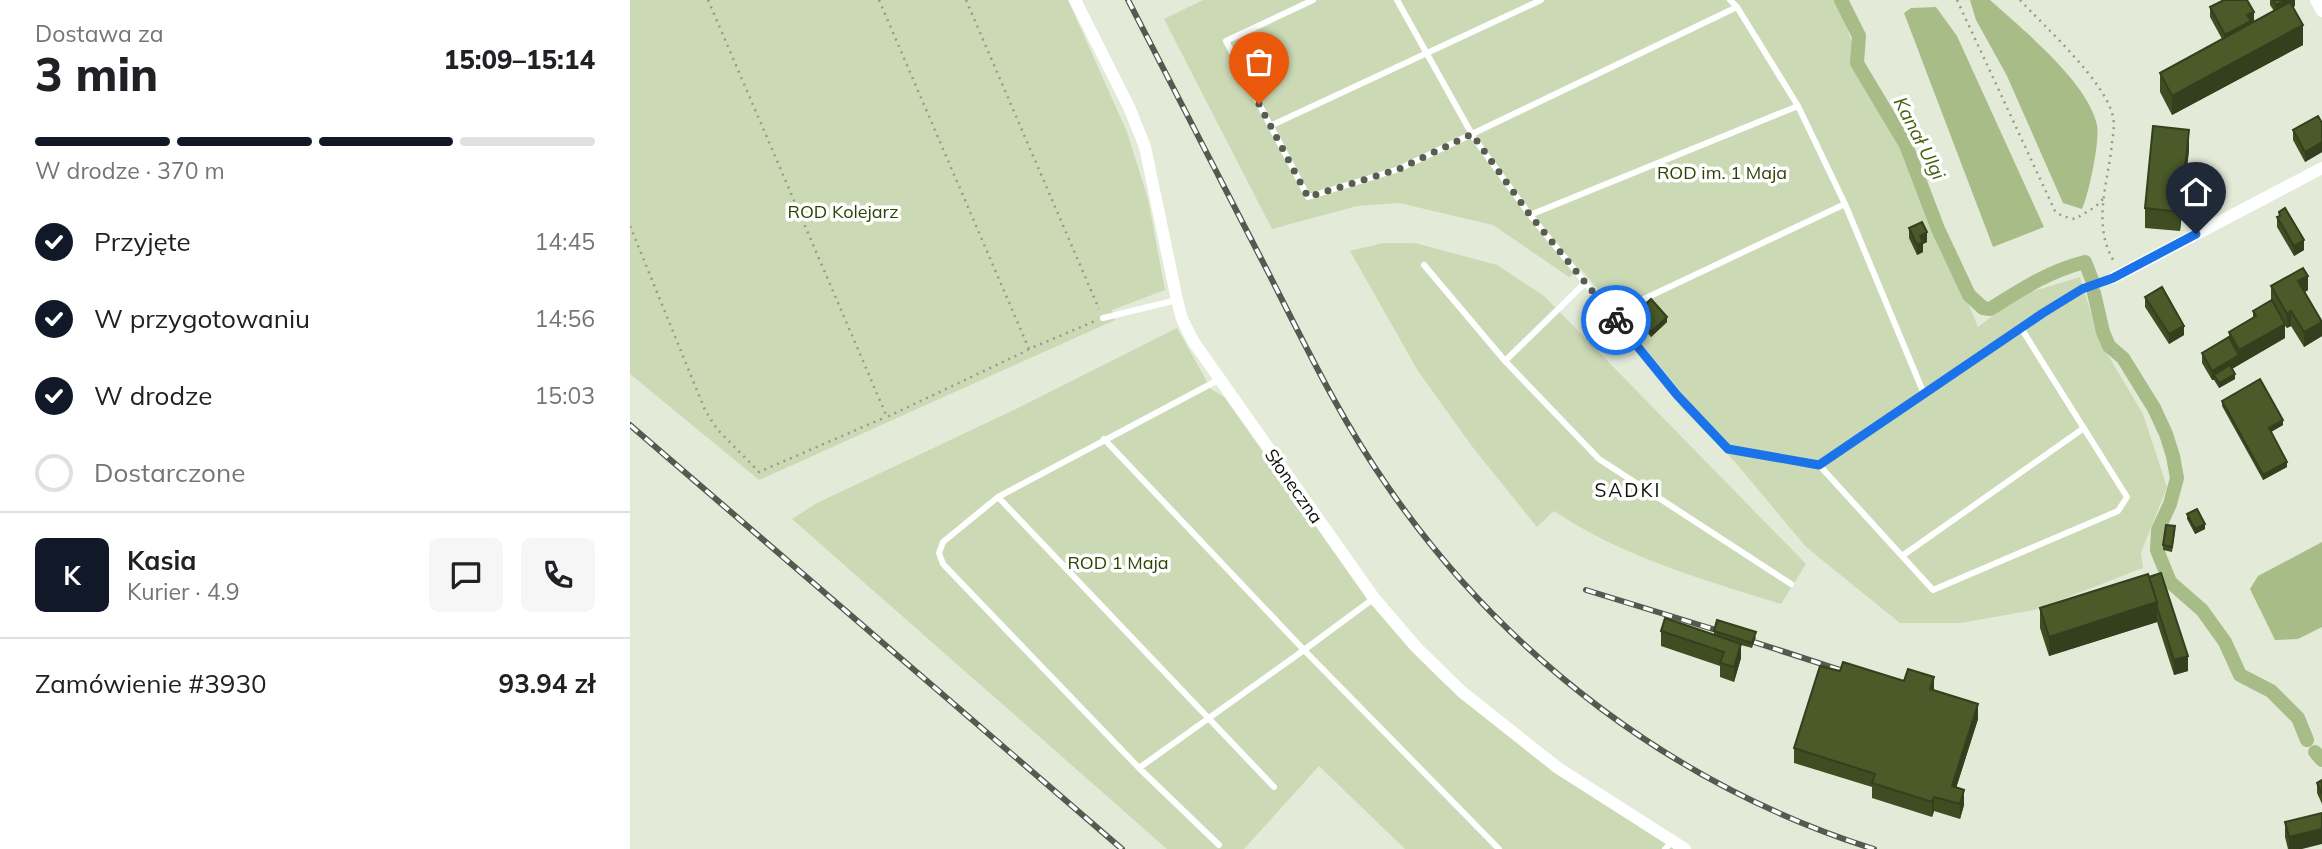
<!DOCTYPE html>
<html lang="pl">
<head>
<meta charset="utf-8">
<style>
  :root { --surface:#fff; --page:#f6f6f6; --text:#202124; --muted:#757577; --line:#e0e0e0; --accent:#111827 }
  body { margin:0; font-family:Mulish,sans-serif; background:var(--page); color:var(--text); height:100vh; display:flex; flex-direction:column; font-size:26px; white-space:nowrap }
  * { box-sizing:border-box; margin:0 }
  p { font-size:23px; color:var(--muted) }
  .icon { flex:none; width:38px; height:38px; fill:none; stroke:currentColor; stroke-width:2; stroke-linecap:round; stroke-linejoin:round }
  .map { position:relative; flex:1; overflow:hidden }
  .side { display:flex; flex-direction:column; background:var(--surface); width:630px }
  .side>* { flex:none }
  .pin { position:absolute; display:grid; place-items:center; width:60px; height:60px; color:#fff; margin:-72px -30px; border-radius:50% 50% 50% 0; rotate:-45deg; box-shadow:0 0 7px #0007 }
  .pin .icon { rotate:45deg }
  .courier { position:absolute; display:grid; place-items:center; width:70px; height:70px; margin:-35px; border:5px solid #1a73e8; border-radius:50%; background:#fff; color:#222; box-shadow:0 2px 9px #0007 }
  .head em { font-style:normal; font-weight:800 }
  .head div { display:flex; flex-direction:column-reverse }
  .head { display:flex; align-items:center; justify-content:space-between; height:119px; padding:0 35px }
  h1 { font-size:46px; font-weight:800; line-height:52px }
  .bar { display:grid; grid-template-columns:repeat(4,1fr); gap:10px 7px; align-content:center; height:84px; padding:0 35px }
  .bar i { height:9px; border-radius:5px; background:var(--line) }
  .bar .on { background:var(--accent) }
  .bar p { grid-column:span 4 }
  .line { display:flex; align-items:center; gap:18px; padding:0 35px; border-top:2px solid var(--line) }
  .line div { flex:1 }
  .round { display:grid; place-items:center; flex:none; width:74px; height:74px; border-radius:10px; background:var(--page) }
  ol { padding:0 35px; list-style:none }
  li { display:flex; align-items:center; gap:21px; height:77px }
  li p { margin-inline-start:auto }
  li .icon { padding:7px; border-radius:50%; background:var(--accent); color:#fff; stroke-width:4 }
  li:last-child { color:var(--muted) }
  li i { width:38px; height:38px; border:4px solid var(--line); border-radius:50% }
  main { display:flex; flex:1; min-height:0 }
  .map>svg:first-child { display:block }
  .green { fill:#cbd9b5 }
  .water { fill:#a8bc87 }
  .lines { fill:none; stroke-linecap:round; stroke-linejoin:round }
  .canal { stroke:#a8bc87; stroke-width:14 }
  .path { stroke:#959b8d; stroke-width:2.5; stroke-dasharray:2 5; stroke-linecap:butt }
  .service { stroke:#fff; stroke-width:6 }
  .minor { stroke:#fff; stroke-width:12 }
  .rail-casing { stroke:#55594f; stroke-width:6 }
  .rail { stroke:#fff; stroke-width:3.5; stroke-dasharray:10; stroke-linecap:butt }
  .wall { fill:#404d23 }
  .shaded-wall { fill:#343f1d }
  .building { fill:#4a5a29; stroke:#343f1d; stroke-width:2 }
  .done { stroke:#585c51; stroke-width:7; stroke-dasharray:0 12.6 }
  .route { stroke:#1a73e8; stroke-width:9 }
  .labels { text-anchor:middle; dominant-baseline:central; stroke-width:7; stroke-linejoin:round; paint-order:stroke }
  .park-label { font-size:18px; fill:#304104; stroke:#fff }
  .street-label { font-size:18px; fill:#0d0f09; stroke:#fff }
  .water-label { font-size:19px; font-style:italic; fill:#475d0c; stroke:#fff }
  .neighbourhood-label { font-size:19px; letter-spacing:2px; fill:#0d0f09; stroke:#fff }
</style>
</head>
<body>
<main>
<section class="side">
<div class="head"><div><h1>3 min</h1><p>Dostawa za</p></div><em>15:09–15:14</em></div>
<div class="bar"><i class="on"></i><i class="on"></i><i class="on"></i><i></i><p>W drodze · 370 m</p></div>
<ol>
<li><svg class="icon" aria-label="check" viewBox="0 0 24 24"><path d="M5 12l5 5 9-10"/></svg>Przyjęte<p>14:45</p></li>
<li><svg class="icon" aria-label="check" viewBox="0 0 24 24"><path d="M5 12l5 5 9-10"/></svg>W przygotowaniu<p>14:56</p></li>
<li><svg class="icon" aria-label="check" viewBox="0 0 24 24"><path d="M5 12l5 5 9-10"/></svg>W drodze<p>15:03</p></li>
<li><i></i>Dostarczone</li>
</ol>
<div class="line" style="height:126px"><b class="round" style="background:var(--accent);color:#fff">K</b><div><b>Kasia</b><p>Kurier · 4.9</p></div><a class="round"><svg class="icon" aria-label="chat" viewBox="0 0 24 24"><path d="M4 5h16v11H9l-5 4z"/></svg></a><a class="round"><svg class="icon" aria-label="phone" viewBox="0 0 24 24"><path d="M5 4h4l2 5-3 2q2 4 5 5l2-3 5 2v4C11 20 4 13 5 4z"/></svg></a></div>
<div class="line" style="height:91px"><div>Zamówienie #3930</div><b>93.94 zł</b></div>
</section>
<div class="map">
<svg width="1692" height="849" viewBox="0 0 1692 849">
  <rect width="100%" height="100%" fill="#e3ebd8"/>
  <path class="green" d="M0 0H438L497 132 518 199 535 290 482 310 485 320 129 480 0 374Z
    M573 0H1208L1233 76 1274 147 1348 327 1390 295 1450 277 1469 340 1513 414 1537 487 1511 553 1513 568 1404 610 1331 623H1270L1176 547 1105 462 1049 405 1056 398 951 269 939 277 863 225 769 203 727 206 642 229 534 19Z
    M753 243H785L867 265 914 296 1176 564 1151 604C1071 579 995 558 924 511L907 527 844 449 788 371 720 251Z
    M547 328 581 389 594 397 739 602 781 650 815 684 934 778 1050 849H775L689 766 614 849H537L162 519 187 503 386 409Z"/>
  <path class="water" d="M1340 0H1360C1392 29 1458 82 1467 125 1470 141 1459 194 1452 209L1433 203 1377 76 1346 20Z
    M1306 7 1327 36 1414 227 1363 247 1274 13 1281 8Z
    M1692 542V627L1668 639 1645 640 1620 589 1628 576Z"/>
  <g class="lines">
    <path class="canal" d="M1211 0 1229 36 1227 63 1276 145 1308 229 1339 295 1353 308 1360 309C1392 289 1419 271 1455 262L1462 280
      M1464 293 1473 332 1479 346 1493 358 1524 408 1536 434 1543 456 1547 478 1540 504 1528 530 1527 550 1540 582 1572 610 1595 642 1610 675 1641 691 1668 718 1677 740
      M1685 752 1692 760"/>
    <path class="path" d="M78 0 257 417 398 350
      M249 0 399 349 465 321
      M336 0 469 309
      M1327 0 1425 211 1432 216 1445 219 1465 207 1474 198
      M1390 0C1415 27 1476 82 1483 117 1485 125 1483 135 1482 143 1478 185 1461 225 1485 263
      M0 226 75 410 87 429 129 472 256 417"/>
    <path class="service" d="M683 0 596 41 678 197 769 169 1107 7 1100 0
      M767 0 844 138 900 215 1047 395 1098 449 1189 465 1413 313 1453 289 1483 278
      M640 126 911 0
      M1215 204 1294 394
      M900 215 1168 106 1107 7
      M794 265 875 361 969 459 1161 584
      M982 314 1215 204 1168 106
      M473 318 547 300
      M875 361 956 282
      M474 439 674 650 509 768 313 564 309 553 313 542 368 497 590 379
      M1189 465 1303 590 1488 511 1497 497 1391 328
      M368 497 644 787
      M1272 556 1454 428
      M743 599 674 650 869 849
      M509 768 589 845
      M1035 849 1043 841"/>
    <path class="minor" d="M445 0 499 107 515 147 547 300 552 319 563 341 744 598 786 647 832 692 928 768 1055 849
      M1686 0 1692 11
      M1483 278 1692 168"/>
    <g class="rail-casing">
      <path id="rail" d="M498 0C545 91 591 181 638 272 675 345 711 420 758 487 875 657 1047 787 1244 849
        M0 425 492 849
        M956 590 1086 630
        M1124 642 1229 676"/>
    </g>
    <use href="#rail" class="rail"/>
  </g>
  <path class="wall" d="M1640 0H1665V6L1663 7 1673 45 1542 115 1530 92V73L1592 39 1580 17V7L1624 22 1644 11 1640 5Z
    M1692 123V152L1675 162 1663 140V130Z
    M1559 150 1550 231 1515 228V208Z
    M1649 212 1674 250 1664 256 1647 227V217H1649Z
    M1279 228 1297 242 1293 244V252L1287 255 1279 238Z
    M1641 286 1678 290 1675 292 1692 336 1674 347 1661 326 1657 328 1655 326V338L1602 369 1605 379 1589 388 1584 380H1582L1572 363V353L1599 337V332L1623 318V311L1641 301Z
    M1515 297 1554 335 1539 344 1515 307Z
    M1005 314 1037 322 1021 337 1005 319Z
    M1592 401 1653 425 1641 432 1657 467 1633 480 1592 406Z
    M1557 514 1575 529 1565 534 1557 519Z
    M1545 531 1542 552 1533 550V545Z
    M1518 574 1558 671 1544 675 1527 622 1419 656 1410 628V608Z
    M1031 631 1084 635V631L1126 637 1122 648 1111 645V658L1104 682 1090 677V666L1031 646Z
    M1210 671 1304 690 1348 719 1326 788 1334 805 1330 819 1304 811 1302 817 1242 798V787L1164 763V748Z
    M1692 780V804L1687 793V783Z
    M1655 822 1672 849H1658L1655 837Z"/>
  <path class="shaded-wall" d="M1656 0H1665V6L1646 15V5Z
    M1624 12V22L1595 45V35L1617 15Z
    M1673 25V45L1542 115V96Z
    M1559 130V150L1550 231V212Z
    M1692 142V152L1675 162V152Z
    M1297 232V242L1293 244V252L1287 255V245L1290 236Z
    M1674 240V250L1664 256V246Z
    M1678 276V290L1668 296V281Z
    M1661 311V326L1657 328V314Z
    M1037 317V322L1021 337V332Z
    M1692 322V336L1674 347V332Z
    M1655 324V338L1586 378 1584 375V380H1582V371L1609 355V350Z
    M1554 326V335L1539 344V334Z
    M1605 374V379L1589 388V383Z
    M1653 420V425L1639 433V428Z
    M1657 462V467L1633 480V475Z
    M1575 524V529L1565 534V529Z
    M1527 602V622L1419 656V637Z
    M1111 644V658L1104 682V667Z
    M1558 656V671L1544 675V660Z
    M1304 677V692L1300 689Z
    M1348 704V719L1322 801V786Z
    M1334 790V805L1330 819V804Z
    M1304 797V811L1302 817V802Z
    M1692 829V844L1672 849H1659V837Z"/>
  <path class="building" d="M1594 0H1617L1624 12 1617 15 1621 21 1595 35 1580 7Z
    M1643 0H1656L1646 5Z
    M1660 2 1673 25 1542 96 1530 73Z
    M1688 116 1692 123V142L1675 152 1663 130Z
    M1523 126 1559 130 1550 212 1515 208Z
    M1655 208 1674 240 1664 246 1647 217 1650 216 1649 212Z
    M1292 222 1297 232 1290 236 1293 242 1287 245 1279 228Z
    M1673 268 1678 276 1668 281 1692 322 1674 332 1661 311 1657 314 1641 286Z
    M1532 287 1554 326 1539 334 1515 297Z
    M1021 299 1037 317 1021 332 1005 314Z
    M1642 300 1655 324 1609 350 1599 332 1626 316 1623 311Z
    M1599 337 1609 355 1582 371 1572 353Z
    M1600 365 1605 374 1589 383 1584 375Z
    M1630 379 1653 420 1639 428 1657 462 1633 475 1592 401Z
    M1567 509 1575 524 1565 529 1557 514Z
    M1536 525 1545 526 1542 547 1533 545Z
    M1531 573 1558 656 1544 660 1527 607V602L1519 577Z
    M1518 574 1527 602 1419 637 1410 608Z
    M1035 618 1111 644 1104 667 1090 663 1094 652 1031 631Z
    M1087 620 1126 632 1122 643 1084 631Z
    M1213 662 1274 681 1278 669 1304 677 1300 689 1348 704 1322 786 1334 790 1330 804 1304 797 1302 802 1242 783 1245 774 1164 748 1190 666 1210 671Z
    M1692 780V794L1687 783Z
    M1692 813V829L1659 837 1655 822Z"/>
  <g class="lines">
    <path class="done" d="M629 104 678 197 769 169 842 134 900 215 986 320"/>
    <path class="route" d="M986 320 1047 395 1098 449 1189 465 1413 313 1452 289 1483 278 1566 234"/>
  </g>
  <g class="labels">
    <g class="park-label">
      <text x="1092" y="172">ROD im. 1 Maja</text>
      <text x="213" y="211">ROD Kolejarz</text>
      <text x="488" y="562">ROD 1 Maja</text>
    </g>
    <g class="street-label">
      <text transform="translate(664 486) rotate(55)">Słoneczna</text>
    </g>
    <g class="water-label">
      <text transform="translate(1290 138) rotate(63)">Kanał Ulgi</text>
    </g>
    <g class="neighbourhood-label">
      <text x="998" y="490">SADKI</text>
    </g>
  </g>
</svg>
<div class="pin" style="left:629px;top:104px;background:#ea580c"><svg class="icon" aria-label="bag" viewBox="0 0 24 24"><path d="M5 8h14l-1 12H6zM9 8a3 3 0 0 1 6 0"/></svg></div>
<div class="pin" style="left:1566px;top:234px;background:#1f2937"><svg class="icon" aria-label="home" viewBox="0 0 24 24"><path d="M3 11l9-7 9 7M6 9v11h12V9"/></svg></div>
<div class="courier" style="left:986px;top:320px"><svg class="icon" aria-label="bike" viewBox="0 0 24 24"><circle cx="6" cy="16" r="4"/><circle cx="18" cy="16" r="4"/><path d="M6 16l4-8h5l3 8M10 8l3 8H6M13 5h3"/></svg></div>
</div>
</main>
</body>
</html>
